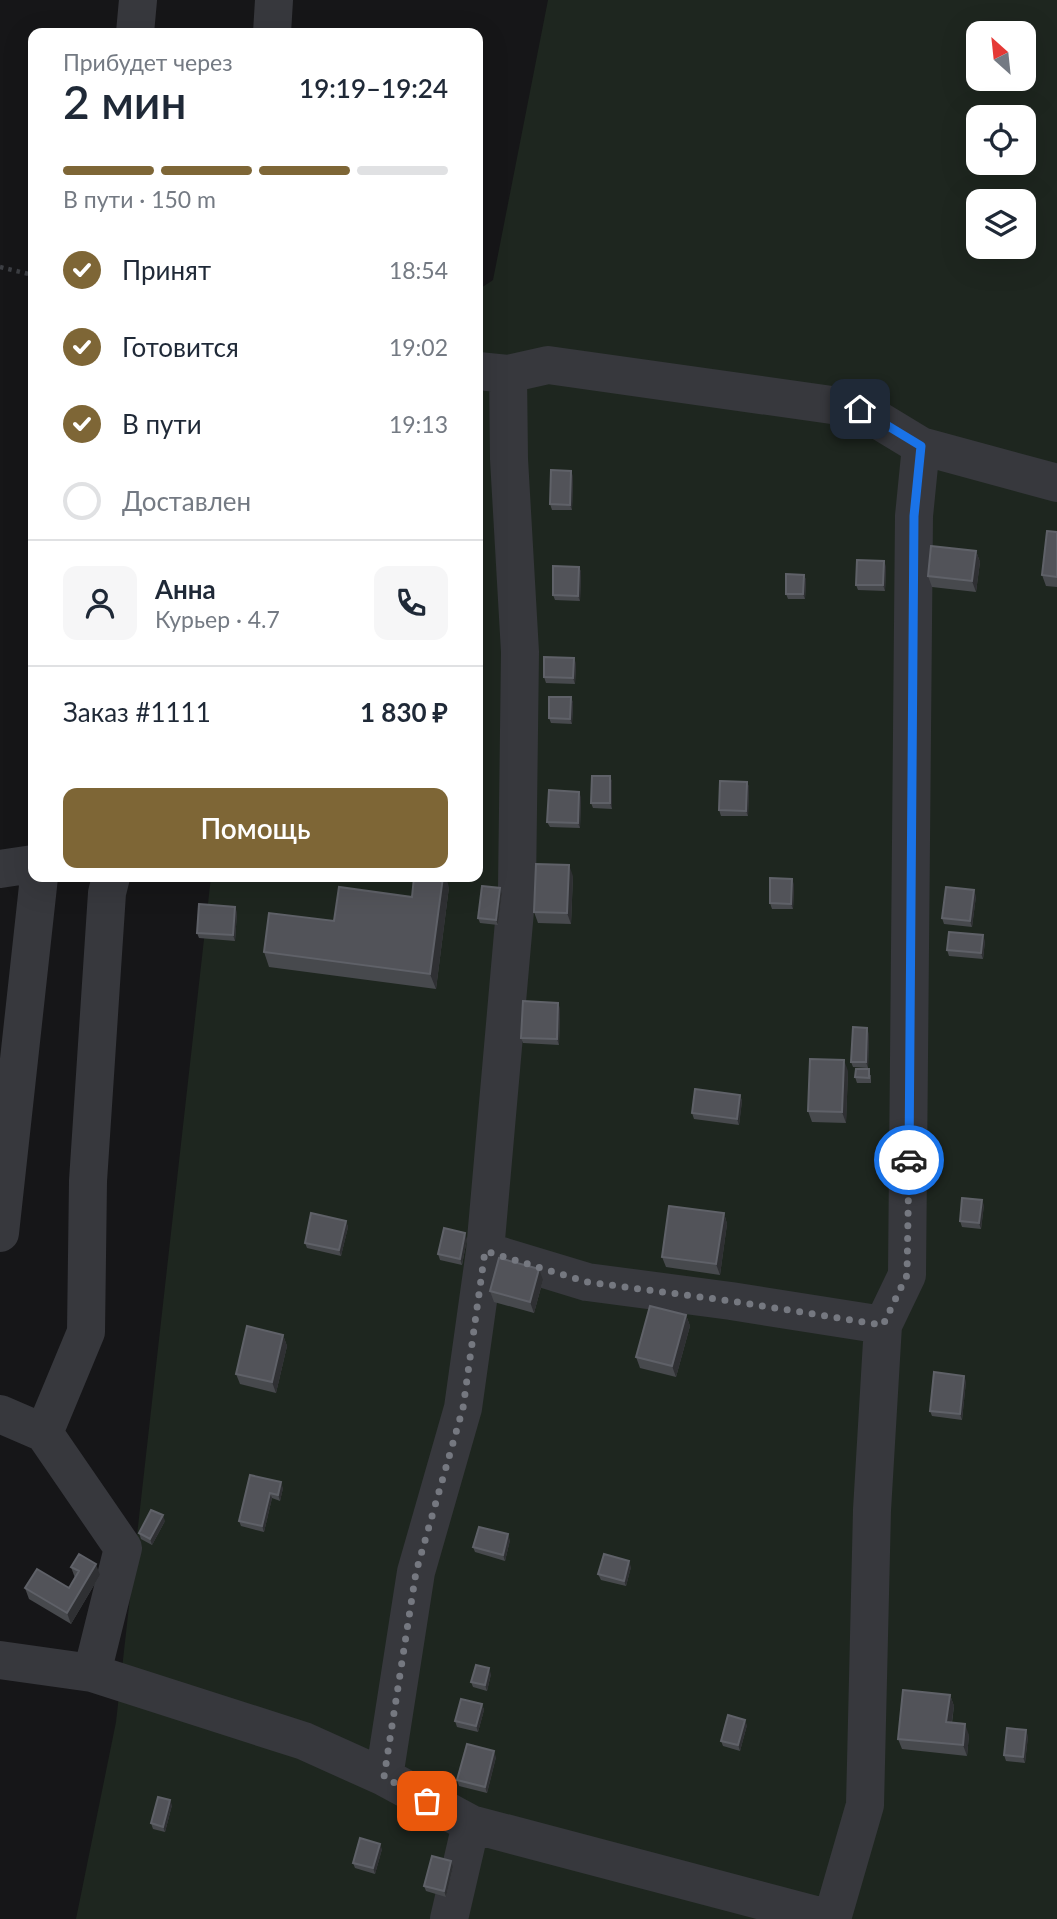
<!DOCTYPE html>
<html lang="ru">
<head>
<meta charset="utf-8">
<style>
  :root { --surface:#fff; --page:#f6f6f7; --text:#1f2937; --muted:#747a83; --line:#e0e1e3; --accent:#7e6636 }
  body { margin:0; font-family:Lato,sans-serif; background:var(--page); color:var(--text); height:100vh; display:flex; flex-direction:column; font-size:26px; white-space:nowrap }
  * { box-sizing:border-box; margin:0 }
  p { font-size:23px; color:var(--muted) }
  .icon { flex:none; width:38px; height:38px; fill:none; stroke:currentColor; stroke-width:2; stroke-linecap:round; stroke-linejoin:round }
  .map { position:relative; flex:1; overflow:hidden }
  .details { position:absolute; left:28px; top:28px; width:455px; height:854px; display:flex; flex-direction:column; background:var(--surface); border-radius:14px; box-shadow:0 7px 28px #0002 }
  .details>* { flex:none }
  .needle { width:46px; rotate:333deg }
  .fabs { position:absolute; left:966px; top:21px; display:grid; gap:14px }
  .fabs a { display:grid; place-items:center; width:70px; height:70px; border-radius:14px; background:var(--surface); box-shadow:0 7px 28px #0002; font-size:35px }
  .pin { position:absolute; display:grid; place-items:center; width:60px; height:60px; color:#fff; margin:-30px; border-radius:14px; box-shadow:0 4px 10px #0006 }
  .courier { position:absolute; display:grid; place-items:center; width:70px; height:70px; margin:-35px; border:5px solid #1a73e8; border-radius:50%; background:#fff; color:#222; box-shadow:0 2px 9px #0007 }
  .headline em { font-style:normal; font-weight:600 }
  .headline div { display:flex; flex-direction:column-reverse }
  .headline { display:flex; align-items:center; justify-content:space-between; height:119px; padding:0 35px }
  h1 { font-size:46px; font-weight:600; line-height:52px }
  .bar { display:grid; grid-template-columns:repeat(4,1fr); gap:10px 7px; align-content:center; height:84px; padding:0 35px }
  .bar i { height:9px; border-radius:5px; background:var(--line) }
  .bar .selected { background:var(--accent) }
  .bar p { grid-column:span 4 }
  .line { display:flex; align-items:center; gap:18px; padding:0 35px; border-top:2px solid var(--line) }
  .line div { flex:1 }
  .round { display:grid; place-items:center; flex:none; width:74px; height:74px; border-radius:14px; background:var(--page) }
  ol { padding:0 35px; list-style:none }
  li { display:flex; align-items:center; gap:21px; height:77px }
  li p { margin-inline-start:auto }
  li .icon { padding:7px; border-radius:50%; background:var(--accent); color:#fff; stroke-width:4 }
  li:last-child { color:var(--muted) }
  li i { width:38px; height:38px; border:4px solid var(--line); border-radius:50% }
  .primary-button { display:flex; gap:14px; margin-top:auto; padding:14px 35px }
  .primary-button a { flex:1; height:80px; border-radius:14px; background:var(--accent); color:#fff; font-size:28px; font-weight:600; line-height:80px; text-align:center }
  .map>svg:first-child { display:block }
  .green { fill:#1e261f; fill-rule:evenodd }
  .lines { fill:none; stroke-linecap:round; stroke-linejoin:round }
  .path { stroke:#3d3f44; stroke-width:4.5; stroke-dasharray:3.5 5; stroke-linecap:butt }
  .minor { stroke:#37383d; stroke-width:38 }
  .wall { fill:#47494d }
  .shaded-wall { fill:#2f3033 }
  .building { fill:#525359; stroke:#5f6168; stroke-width:2 }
  .done { stroke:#757880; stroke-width:7; stroke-dasharray:0 12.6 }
  .route { stroke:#1a73e8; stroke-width:9 }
</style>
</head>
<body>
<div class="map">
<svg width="1057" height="1919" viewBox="0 0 1057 1919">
  <rect width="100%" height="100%" fill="#161618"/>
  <path class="green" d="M548 0H1057V1919H76L116 1722 211 877H478V290L493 280ZM978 33H1024V79H978ZM978 117H1024V163H978ZM978 201H1024V247H978Z"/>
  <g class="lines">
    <path class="path" d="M0 267 33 275"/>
    <path class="minor" d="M135 33 138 0
      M272 33 274 0
      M478 371 508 374 548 365 860 409 921 446 1057 483
      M0 869 33 864
      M0 1233 39 877
      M485 1251 587 1282 731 1301 883 1325
      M0 1414 44 1433 123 1548 92 1673
      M44 1433 86 1332 88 1181 107 893 111 877
      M0 1660 92 1673 304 1741 384 1777 471 1824 831 1919
      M384 1777 416 1572 463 1408 485 1251 517 888 520 652 509 459 508 374
      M449 1919 471 1824
      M832 1919 865 1805 872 1510 883 1325 907 1275 914 516 921 446"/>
  </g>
  <path class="wall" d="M573 476 572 510H552L550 504Z
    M1057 532V587L1046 586 1042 575Z
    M976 551 980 562 976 592 932 587 928 576Z
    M886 566 885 591 858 590 856 585Z
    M579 567 581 572 580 601 555 600 553 595Z
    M804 575 806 580 805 599H788L786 594Z
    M576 663 575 684 546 683 544 677Z
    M571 697 573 703 572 724 551 723 549 718Z
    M610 776 612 782V809L593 808 591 803Z
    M747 782 749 787 748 816H721L719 810Z
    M581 797 580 828 550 827 547 822Z
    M573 876 571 924 538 923 534 912Z
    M794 884 793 909H772L770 903Z
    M449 887 436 989 269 967 264 952 334 921Z
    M502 894 498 925 480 923 478 918Z
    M976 896 972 927 944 924 942 918Z
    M237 912 235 941 199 938 197 933Z
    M985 941 983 959 949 956 947 950Z
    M560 1008 559 1045 523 1043 521 1038Z
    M869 1034 868 1068 853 1067 851 1062Z
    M848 1071 846 1123 812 1122 808 1111Z
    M871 1075V1083H857L855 1077Z
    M740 1095 742 1101 739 1125 694 1119 692 1113Z
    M984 1205 981 1229 962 1227 960 1221Z
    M724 1213 727 1224 720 1275 666 1267 662 1257Z
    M346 1221 348 1227 341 1256 307 1248 305 1243Z
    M467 1239 462 1265 440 1260 438 1254Z
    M543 1280 534 1313 494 1302 490 1291Z
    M686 1315 690 1326 676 1377 640 1368 636 1357Z
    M283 1335 287 1346 276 1393 240 1384 236 1374Z
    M966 1381 962 1420 932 1416 930 1411Z
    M250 1475 283 1488 280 1501 272 1498 264 1532 241 1526 239 1521Z
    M165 1521 152 1545 141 1539 139 1533Z
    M510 1540 505 1561 475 1552 473 1547Z
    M71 1567 100 1575 71 1624 29 1599 25 1588H69L75 1578Z
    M631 1567 626 1586 601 1580 598 1574Z
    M491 1674 487 1691 473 1687 471 1682Z
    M950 1695 954 1706 952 1723 969 1735 967 1756 902 1749 898 1739Z
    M482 1704 484 1710 478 1732 457 1727 455 1721Z
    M747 1725 740 1751 723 1746 721 1741Z
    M1028 1736 1025 1763 1006 1761 1004 1755Z
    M496 1757 487 1793 459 1786 457 1780Z
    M172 1805 165 1832 153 1829 151 1823Z
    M382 1849 375 1874 355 1868 353 1863Z
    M453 1867 446 1897 426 1891 424 1886Z"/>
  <path class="shaded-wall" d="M571 471 573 476 572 510 570 505Z
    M976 551 980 562 976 592 972 581Z
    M884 561 886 566 885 591 883 585Z
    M579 567 581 572 580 601 578 596Z
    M804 575 806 580 805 599 803 594Z
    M574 658 576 663 575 684 573 678Z
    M571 697 573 703 572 724 570 719Z
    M610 776 612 782V809L610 803Z
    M747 782 749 787 748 816 746 811Z
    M579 792 581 797 580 828 578 823Z
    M569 865 573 876 571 924 567 913Z
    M443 877H446L449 887 436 989 430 974Z
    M792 879 794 884 793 909 791 904Z
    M500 888 502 894 498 925 496 920Z
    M974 890 976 896 972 927 970 921Z
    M235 907 237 912 235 941 233 935Z
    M983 935 985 941 983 959 981 953Z
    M558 1003 560 1008 559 1045 557 1039Z
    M867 1028 869 1034 868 1068 866 1062Z
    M844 1060 848 1071 846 1123 842 1112Z
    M740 1095 742 1101 739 1125 737 1119Z
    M982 1200 984 1205 981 1229 979 1223Z
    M724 1213 727 1224 720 1275 716 1264Z
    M346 1221 348 1227 341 1256 339 1250Z
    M465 1233 467 1239 462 1265 460 1259Z
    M539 1269 543 1280 534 1313 530 1302Z
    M686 1315 690 1326 676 1377 672 1366Z
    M283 1335 287 1346 276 1393 272 1382Z
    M964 1376 966 1381 962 1420 960 1414Z
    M281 1482 283 1488 280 1501 278 1495Z
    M270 1493 272 1498 264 1532 262 1526Z
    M163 1515 165 1521 152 1545 150 1539Z
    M508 1534 510 1540 505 1561 503 1555Z
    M629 1561 631 1567 626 1586 624 1581Z
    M96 1564 100 1575 71 1624 67 1613Z
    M489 1668 491 1674 487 1691 485 1685Z
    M950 1695 954 1706 950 1733 946 1722Z
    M482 1704 484 1710 478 1732 476 1726Z
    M745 1720 747 1725 740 1751 738 1745Z
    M965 1724 969 1735 967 1756 963 1745Z
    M1026 1730 1028 1736 1025 1763 1023 1757Z
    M494 1751 496 1757 487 1793 485 1787Z
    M170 1800 172 1805 165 1832 163 1827Z
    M380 1844 382 1849 375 1874 373 1868Z
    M451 1861 453 1867 446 1897 444 1891Z"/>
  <path class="building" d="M551 470 571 471 570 505 550 504Z
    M1047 531 1057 532V577L1042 575Z
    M931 546 976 551 972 581 928 576Z
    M857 560 884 561 883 585H856Z
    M553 566 579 567 578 596 553 595Z
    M786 574 804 575 803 594H786Z
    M544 657 574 658 573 678 544 677Z
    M549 697H571L570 719 549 718Z
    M592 776H610V803H591Z
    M720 781 747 782 746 811 719 810Z
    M549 790 579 792 578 823 547 822Z
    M536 864 569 865 567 913 534 912Z
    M414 877H443L430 974 264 952 269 913 334 921 339 887 412 897Z
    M770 878 792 879 791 904 770 903Z
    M482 886 500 888 496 920 478 918Z
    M946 887 974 890 970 921 942 918Z
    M199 904 235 907 233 935 197 933Z
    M949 932 983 935 981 953 947 950Z
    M523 1001 558 1003 557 1039 521 1038Z
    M853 1027 867 1028 866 1062H851Z
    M810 1059 844 1060 842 1112 808 1111Z
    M856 1069H869V1078L855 1077Z
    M695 1089 740 1095 737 1119 692 1113Z
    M962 1198 982 1200 979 1223 960 1221Z
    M669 1206 724 1213 716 1264 662 1257Z
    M311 1213 346 1221 339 1250 305 1243Z
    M444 1228 465 1233 460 1259 438 1254Z
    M499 1258 539 1269 530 1302 490 1291Z
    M650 1306 686 1315 672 1366 636 1357Z
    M247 1326 283 1335 272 1382 236 1374Z
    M934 1372 964 1376 960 1414 930 1411Z
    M250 1475 281 1482 278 1495 270 1493 262 1526 239 1521Z
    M151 1510 163 1515 150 1539 139 1533Z
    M479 1527 508 1534 503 1555 473 1547Z
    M79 1554 96 1564 67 1613 25 1588 37 1569 69 1588 79 1571 71 1567Z
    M604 1554 629 1561 624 1581 598 1574Z
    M476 1665 489 1668 485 1685 471 1682Z
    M903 1690 950 1695 946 1722 965 1724 963 1745 898 1739Z
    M461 1699 482 1704 476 1726 455 1721Z
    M728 1715 745 1720 738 1745 721 1741Z
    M1007 1728 1026 1730 1023 1757 1004 1755Z
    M467 1744 494 1751 485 1787 457 1780Z
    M158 1797 170 1800 163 1827 151 1823Z
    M360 1838 380 1844 373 1868 353 1863Z
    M432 1856 451 1861 444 1891 424 1886Z"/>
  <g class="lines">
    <path class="done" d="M427 1801 384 1777 416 1572 463 1408 485 1251 587 1282 731 1301 883 1325 907 1275 909 1160"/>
    <path class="route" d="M860 409 921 446 914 516 909 1160"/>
  </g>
</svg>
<div class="fabs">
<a><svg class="needle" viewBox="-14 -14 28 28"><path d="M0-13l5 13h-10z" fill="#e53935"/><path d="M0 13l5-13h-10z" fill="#747a83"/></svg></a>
<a><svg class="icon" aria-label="locate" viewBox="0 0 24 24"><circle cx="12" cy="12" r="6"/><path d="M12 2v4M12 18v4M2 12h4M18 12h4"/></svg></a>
<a><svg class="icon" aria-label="layers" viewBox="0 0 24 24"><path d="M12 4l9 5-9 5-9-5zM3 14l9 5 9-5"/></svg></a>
</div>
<div class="pin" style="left:427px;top:1801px;background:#ea580c"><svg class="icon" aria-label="bag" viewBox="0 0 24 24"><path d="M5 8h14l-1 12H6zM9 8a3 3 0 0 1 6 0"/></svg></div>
<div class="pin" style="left:860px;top:409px;background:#1f2937"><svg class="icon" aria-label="home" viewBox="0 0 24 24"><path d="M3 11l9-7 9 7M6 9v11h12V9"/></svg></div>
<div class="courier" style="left:909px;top:1160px"><svg class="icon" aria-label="car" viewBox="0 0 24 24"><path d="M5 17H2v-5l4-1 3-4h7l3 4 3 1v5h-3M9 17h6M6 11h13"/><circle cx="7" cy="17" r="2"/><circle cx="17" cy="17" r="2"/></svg></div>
<section class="details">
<div class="headline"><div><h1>2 мин</h1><p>Прибудет через</p></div><em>19:19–19:24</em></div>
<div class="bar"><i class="selected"></i><i class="selected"></i><i class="selected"></i><i></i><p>В пути · 150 m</p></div>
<ol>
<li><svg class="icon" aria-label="check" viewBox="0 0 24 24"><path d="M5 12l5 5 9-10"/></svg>Принят<p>18:54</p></li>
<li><svg class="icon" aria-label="check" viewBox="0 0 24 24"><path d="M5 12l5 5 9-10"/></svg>Готовится<p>19:02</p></li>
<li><svg class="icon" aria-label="check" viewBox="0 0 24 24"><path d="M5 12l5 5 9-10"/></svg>В пути<p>19:13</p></li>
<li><i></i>Доставлен</li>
</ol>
<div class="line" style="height:126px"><a class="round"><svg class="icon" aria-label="person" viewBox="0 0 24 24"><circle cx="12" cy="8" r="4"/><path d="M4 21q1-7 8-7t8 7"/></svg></a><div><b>Анна</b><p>Курьер · 4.7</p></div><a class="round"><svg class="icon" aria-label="phone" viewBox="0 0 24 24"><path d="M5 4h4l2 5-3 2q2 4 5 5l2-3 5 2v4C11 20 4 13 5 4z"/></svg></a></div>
<div class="line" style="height:91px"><div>Заказ #1111</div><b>1 830 ₽</b></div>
<div class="primary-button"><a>Помощь</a></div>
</section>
</div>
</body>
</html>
